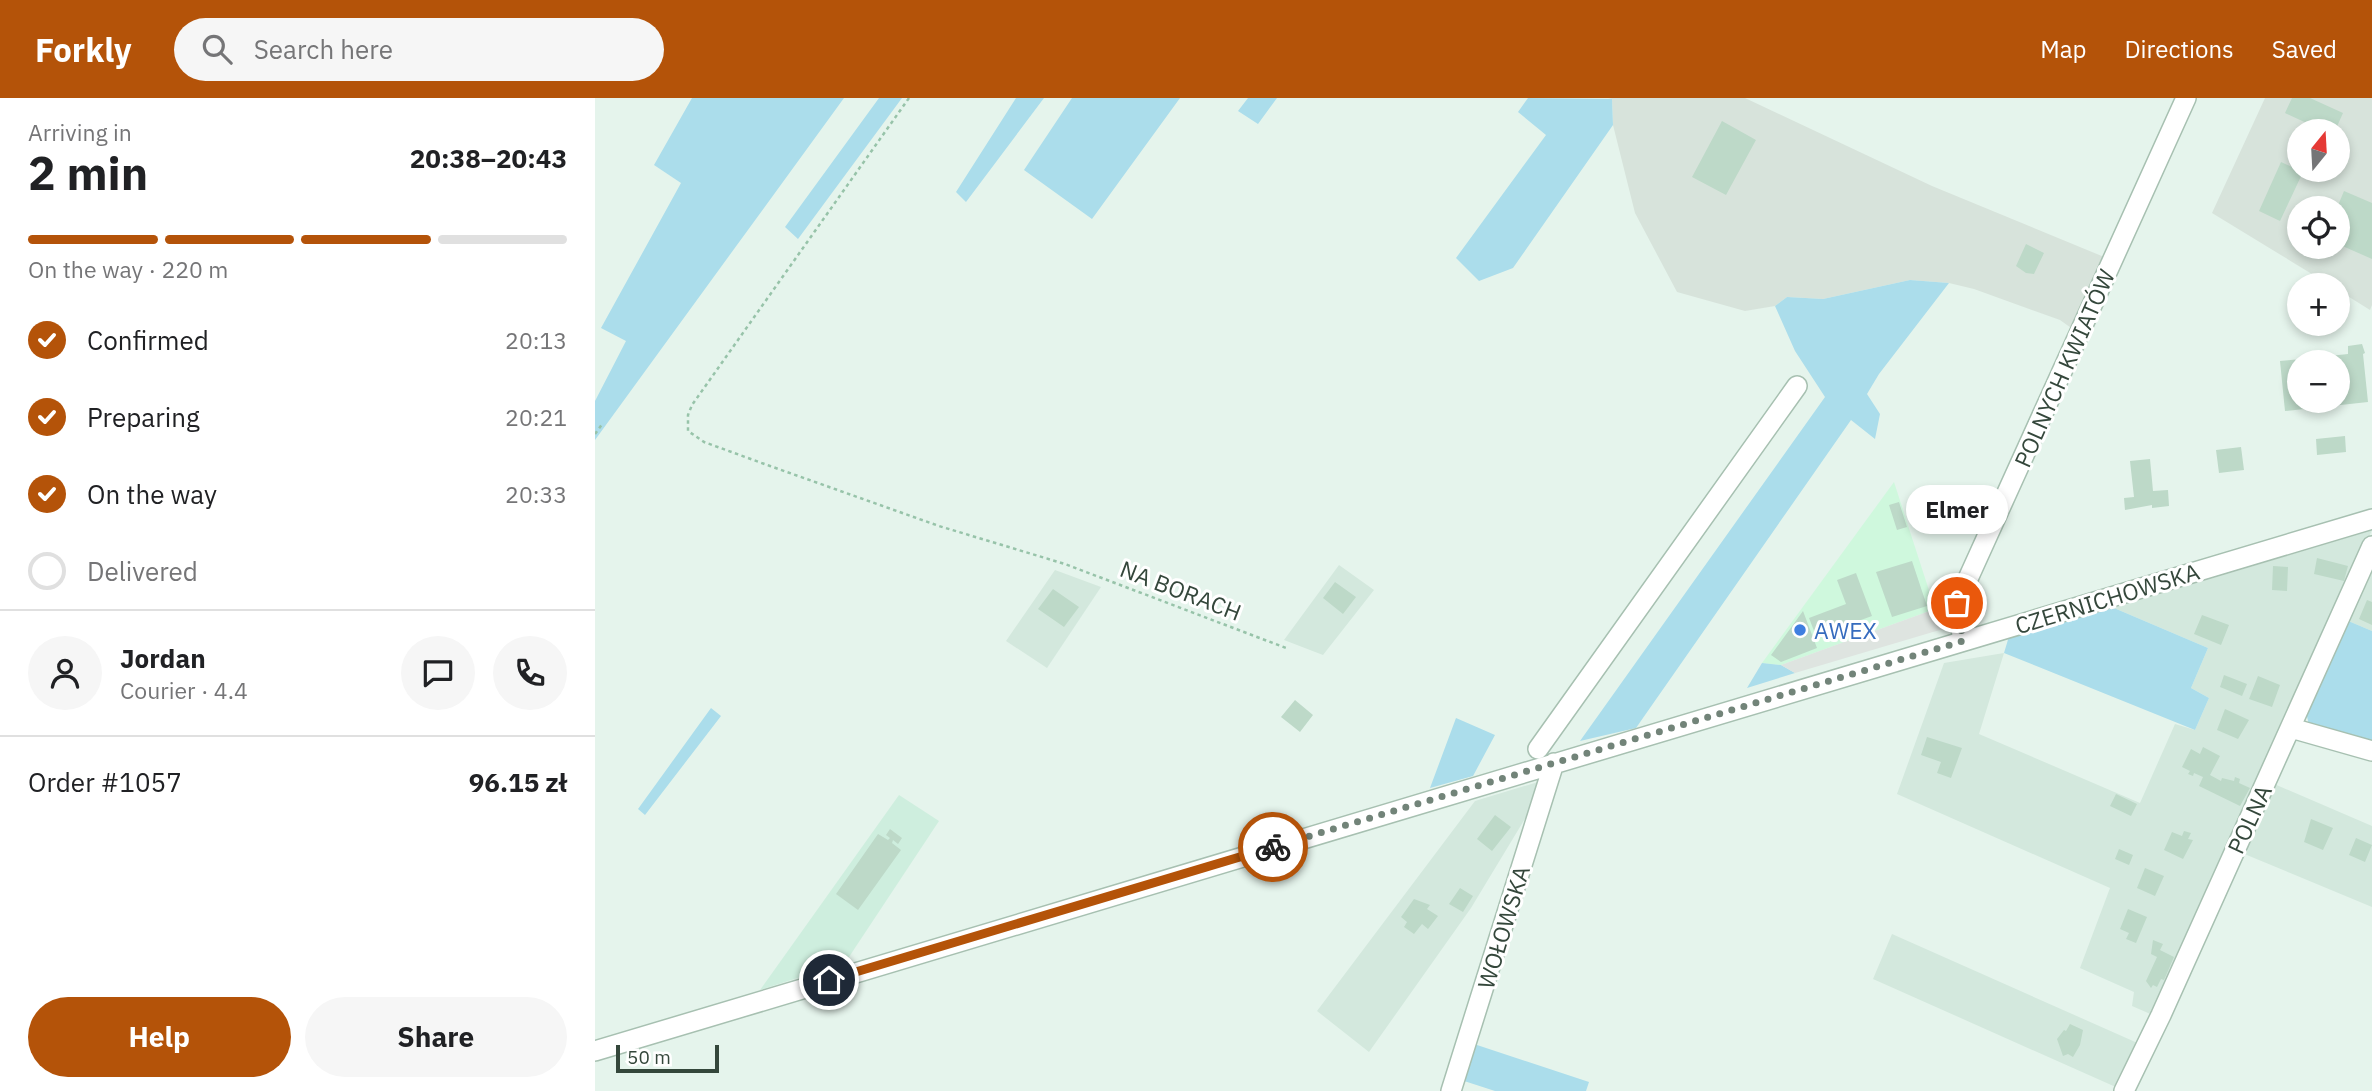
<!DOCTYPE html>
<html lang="en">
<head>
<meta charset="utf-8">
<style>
  :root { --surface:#fff; --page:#f6f6f6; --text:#202124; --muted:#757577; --line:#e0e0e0; --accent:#b45309 }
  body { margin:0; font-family:"IBM Plex Sans",sans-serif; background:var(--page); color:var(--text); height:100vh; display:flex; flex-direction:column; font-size:26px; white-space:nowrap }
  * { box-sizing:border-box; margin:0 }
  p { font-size:23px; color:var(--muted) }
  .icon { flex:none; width:38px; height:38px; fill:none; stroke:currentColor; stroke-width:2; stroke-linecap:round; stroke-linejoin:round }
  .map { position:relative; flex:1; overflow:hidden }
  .details { display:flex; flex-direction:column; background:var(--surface); width:595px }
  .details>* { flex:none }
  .needle { width:46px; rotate:18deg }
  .tools { position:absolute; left:1692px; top:21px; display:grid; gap:14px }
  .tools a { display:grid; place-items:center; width:63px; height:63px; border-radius:50%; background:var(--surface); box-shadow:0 4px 10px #0003; font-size:35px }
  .scale { position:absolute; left:21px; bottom:18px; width:103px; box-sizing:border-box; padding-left:7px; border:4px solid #34473b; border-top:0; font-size:19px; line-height:24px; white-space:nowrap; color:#34473b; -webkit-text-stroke:5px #fff; paint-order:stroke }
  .pin { position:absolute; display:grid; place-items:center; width:60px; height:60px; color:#fff; margin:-30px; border:4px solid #fff; border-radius:50%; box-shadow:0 2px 7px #0007 }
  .courier { position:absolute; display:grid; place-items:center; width:70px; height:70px; margin:-35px; border:5px solid #b45309; border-radius:50%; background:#fff; color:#222; box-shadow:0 2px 9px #0007 }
  .bubble { position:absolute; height:49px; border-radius:24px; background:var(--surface); box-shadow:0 4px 10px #0003; font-size:23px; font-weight:700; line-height:49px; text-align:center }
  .headline em { font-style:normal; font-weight:700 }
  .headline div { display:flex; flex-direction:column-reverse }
  .headline { display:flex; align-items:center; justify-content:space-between; height:119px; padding:0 28px }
  h1 { font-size:46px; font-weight:700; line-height:52px }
  .bar { display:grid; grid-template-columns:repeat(4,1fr); gap:10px 7px; align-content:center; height:84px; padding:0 28px }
  .bar i { height:9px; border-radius:5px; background:var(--line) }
  .bar .on { background:var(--accent) }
  .bar p { grid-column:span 4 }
  .line { display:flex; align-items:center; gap:18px; padding:0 28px; border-top:2px solid var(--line) }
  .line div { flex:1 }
  .round { display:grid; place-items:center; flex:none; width:74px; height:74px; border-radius:37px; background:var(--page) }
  ol { padding:0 28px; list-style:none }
  li { display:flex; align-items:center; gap:21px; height:77px }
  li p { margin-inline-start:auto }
  li .icon { padding:7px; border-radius:50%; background:var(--accent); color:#fff; stroke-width:4 }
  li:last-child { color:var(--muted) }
  li i { width:38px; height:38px; border:4px solid var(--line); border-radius:50% }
  .button { display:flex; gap:14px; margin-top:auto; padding:14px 28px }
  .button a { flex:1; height:80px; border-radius:42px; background:var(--accent); color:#fff; font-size:28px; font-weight:700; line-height:80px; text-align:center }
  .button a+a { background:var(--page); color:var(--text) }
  header { display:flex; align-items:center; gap:42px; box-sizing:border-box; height:98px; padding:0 35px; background:var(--accent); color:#fff }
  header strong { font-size:33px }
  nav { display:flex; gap:38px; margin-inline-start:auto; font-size:24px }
  .search { width:490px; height:63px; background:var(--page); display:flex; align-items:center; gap:18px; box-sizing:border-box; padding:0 24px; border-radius:38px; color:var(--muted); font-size:26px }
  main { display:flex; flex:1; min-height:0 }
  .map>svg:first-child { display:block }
  .residential { fill:#d3e8dd }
  .commercial { fill:#cff8dd }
  .industrial { fill:#d7e3db; fill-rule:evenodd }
  .education { fill:#ceeede }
  .green { fill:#abddeb }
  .parking { fill:#dee4e0 }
  .building { fill:#bdd9c8; fill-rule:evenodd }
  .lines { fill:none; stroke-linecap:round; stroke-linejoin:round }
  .minor-casing { stroke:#a7c0b1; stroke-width:22 }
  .path { stroke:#97c3a9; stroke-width:2.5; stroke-dasharray:3.5 3.5; stroke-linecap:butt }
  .minor { stroke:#fff; stroke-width:19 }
  .done { stroke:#728479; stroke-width:7; stroke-dasharray:0 12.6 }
  .route { stroke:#b45309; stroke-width:9 }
  .shop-dot { fill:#3f7fe0; stroke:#fff; stroke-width:2.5 }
  .labels { text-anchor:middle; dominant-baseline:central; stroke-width:6; stroke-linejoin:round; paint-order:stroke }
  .street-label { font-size:23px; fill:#34473b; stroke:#fff }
  .shop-label { font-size:23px; fill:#366cbe; stroke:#fff; text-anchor:start }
</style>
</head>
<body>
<header>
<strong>Forkly</strong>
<div class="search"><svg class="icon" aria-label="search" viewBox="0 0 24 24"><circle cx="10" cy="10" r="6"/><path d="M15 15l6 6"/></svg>Search here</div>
<nav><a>Map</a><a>Directions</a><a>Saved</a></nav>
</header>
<main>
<section class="details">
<div class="headline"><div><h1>2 min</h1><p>Arriving in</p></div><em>20:38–20:43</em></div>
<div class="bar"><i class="on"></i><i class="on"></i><i class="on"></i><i></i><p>On the way · 220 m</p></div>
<ol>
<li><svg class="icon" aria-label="check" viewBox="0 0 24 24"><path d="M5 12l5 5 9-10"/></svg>Confirmed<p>20:13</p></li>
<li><svg class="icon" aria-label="check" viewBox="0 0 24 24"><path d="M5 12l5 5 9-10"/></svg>Preparing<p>20:21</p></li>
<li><svg class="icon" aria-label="check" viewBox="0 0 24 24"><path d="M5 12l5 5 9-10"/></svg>On the way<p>20:33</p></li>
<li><i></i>Delivered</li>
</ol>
<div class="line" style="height:126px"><a class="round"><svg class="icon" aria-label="person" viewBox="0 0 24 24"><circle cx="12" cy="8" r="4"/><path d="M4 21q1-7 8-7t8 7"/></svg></a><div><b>Jordan</b><p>Courier · 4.4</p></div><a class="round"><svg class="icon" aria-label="chat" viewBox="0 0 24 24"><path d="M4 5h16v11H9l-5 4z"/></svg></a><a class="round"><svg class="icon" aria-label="phone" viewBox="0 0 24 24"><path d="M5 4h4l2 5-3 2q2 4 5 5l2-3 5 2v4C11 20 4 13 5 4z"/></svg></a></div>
<div class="line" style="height:91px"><div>Order #1057</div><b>96.15 zł</b></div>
<div class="button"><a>Help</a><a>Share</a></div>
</section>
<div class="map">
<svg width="1777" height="993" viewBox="0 0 1777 993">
  <rect width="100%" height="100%" fill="#e5f4ec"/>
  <path class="residential" d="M1777 432 1560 918 1537 908 1539 894 1485 870 1515 790 1302 696 1349 565 1409 555 1384 636 1545 705 1580 626 1600 632 1614 600 1596 590 1613 550 1519 510Z
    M1777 460V533L1751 522Z
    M744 467 779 492 728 557 689 542Z
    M460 472 506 489 452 570 411 543Z
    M943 684 931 719 876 810 774 954 722 913 880 703Z
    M1677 685 1777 728V809L1647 755Z
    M1297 836 1547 947 1523 990 1278 881Z"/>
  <path class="commercial" d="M1299 384 1340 511 1186 567 1167 565Z"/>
  <path class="industrial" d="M1013 0H1150L1337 88 1514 161 1479 232 1465 222 1379 191 1354 185 1315 182 1228 201 1192 199 1180 208 1150 213 1082 194 1040 115 1018 27 1017 1Z
    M1670 0H1777V207L1775 212 1743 192V187H1735L1617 115ZM1704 33H1743V72H1704ZM1704 110H1743V149H1704Z"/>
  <path class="education" d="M304 697 344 723 250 865 165 892Z"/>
  <path class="green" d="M97 0H249L0 342V303L31 243 6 230 86 85 59 67Z
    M284 0H307L203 141 190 129Z
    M421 0H449L371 104 361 94Z
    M477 0H585L497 121 429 72Z
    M653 0H682L663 26 643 13Z
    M933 0 1017 1 1018 27 918 170 884 183 861 160 951 37 923 14Z
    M1315 182 1354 185 1284 276 1272 296 1285 316 1280 341 1256 322 1041 630 985 643 1230 299 1200 253 1180 208 1192 199 1228 201Z
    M1519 510 1613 550 1596 590 1614 600 1600 632 1409 555 1415 535 1451 529Z
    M1751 522 1777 533V647L1714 627 1710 610Z
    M1167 565 1186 567 1200 575 1152 590Z
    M116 610 126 618 50 717 43 711Z
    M861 620 900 637 878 678 835 690Z
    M879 946 994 984 991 993H900L866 982Z"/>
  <path class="parking" d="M1340 511 1348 531 1200 575 1186 567Z"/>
  <path class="building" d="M1697 0H1715L1748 15 1740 33H1729L1690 15Z
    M1127 23 1161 42 1131 97 1097 79Z
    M1686 64 1708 74 1685 123 1664 113Z
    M1749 93 1777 105V161L1743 146 1742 110Z
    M1431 146 1449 155 1439 176 1431 175 1421 168Z
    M1767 246 1770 255 1768 256 1773 304 1690 313 1685 263 1753 256V248ZM1704 264H1743V303H1704Z
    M1750 338 1751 354 1722 357 1721 341Z
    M1646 349 1649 372 1624 375 1621 352Z
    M1555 361 1558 393 1573 392 1574 408 1557 410V407L1530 412 1529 400 1539 399 1535 363Z
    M1304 404 1312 429 1302 432 1294 407Z
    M1722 460 1753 468 1749 483 1719 476Z
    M1317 463 1332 508 1297 519 1281 474Z
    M1678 468 1693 469 1692 493 1677 492Z
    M1261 475 1277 518 1255 526 1254 531 1247 534 1243 530 1221 538 1214 520 1251 506 1242 482Z
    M740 484 761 499 748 516 728 500Z
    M458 491 484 509 469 529 443 511Z
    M1772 502 1777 504V527L1764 521Z
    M1208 513 1222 550 1186 564 1176 557Z
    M1607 517 1634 527 1626 547 1599 536Z
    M1629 577 1652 586 1647 598 1625 589Z
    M1663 578 1685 587 1677 609 1654 601Z
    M700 602 718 617 705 634 686 619Z
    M1630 611 1654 622 1643 641 1622 632Z
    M1332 639 1367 650 1356 680 1342 675 1346 664 1326 657Z
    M1608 649 1625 658 1615 677 1626 683 1627 680 1639 683 1640 679 1645 681 1644 685 1655 690 1645 708 1604 688 1608 679 1599 675 1598 678 1593 676 1595 673 1587 669 1596 651 1605 656Z
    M1521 696 1542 706 1536 718 1515 708Z
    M900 717 916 729 897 753 882 741Z
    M1716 721 1738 730 1728 752 1709 744Z
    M295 731 307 740 303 746 298 742 297 745 306 752 263 812 241 796 283 736 293 742 295 740 291 737Z
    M1589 733 1596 735 1593 741 1598 742 1588 761 1569 752 1577 734 1587 738Z
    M1761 740 1777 747 1770 764 1754 757Z
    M1524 751 1538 757 1534 767 1520 761Z
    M1550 770 1569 778 1560 798 1542 790Z
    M865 790 878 798 868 814 854 806Z
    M819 801 835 807 832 811 843 818 833 831 827 826 819 836 809 829 812 824 806 819Z
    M1533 811 1552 819 1541 845 1531 841 1534 835 1525 831Z
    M1558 842 1568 846 1565 852 1579 859 1569 882 1566 881 1562 889 1558 887 1556 890 1551 883 1562 859 1556 856Z
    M1475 926 1488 932 1485 947 1478 959 1473 956 1468 958 1462 941 1469 932 1471 933Z"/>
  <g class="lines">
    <g class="minor-casing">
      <path id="minor" d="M1368 543 1362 505 1591 0
        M1696 630 1777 653
        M943 651 1202 288
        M0 953 1777 421
        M856 993 959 665
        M1529 993 1566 917 1777 448"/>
    </g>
    <path class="path" d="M314 0 97 307 93 317V333L109 344 175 368 344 428 470 466 691 550
      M0 336 8 325"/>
    <use href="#minor" class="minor"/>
  </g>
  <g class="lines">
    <path class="done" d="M678 749 1368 543 1362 505"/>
    <path class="route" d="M234 882 678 749"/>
  </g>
  <circle class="shop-dot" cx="1205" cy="532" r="7"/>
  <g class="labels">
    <g class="street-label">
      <text transform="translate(1469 270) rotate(-66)">POLNYCH KWIATÓW</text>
      <text transform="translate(586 492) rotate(21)">NA BORACH</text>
      <text transform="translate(1512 500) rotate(-17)">CZERNICHOWSKA</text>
      <text transform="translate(1654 721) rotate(-65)">POLNA</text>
      <text transform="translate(908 829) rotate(-73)">WOŁOWSKA</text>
    </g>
    <g class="shop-label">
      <text x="1219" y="532">AWEX</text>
    </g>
  </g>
</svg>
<div class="tools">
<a><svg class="needle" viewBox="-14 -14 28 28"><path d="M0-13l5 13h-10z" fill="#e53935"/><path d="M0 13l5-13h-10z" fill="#757577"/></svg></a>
<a><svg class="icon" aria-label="locate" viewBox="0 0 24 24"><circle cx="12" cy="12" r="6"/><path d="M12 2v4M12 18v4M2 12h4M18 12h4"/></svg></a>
<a>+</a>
<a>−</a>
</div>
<div class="scale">50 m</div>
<div class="pin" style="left:1362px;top:505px;background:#ea580c"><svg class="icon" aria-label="bag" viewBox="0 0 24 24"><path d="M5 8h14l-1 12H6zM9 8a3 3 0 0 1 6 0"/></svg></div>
<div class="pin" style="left:234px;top:882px;background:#1f2937"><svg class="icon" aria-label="home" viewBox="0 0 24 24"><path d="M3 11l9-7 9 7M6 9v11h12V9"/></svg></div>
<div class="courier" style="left:678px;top:749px"><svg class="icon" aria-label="bike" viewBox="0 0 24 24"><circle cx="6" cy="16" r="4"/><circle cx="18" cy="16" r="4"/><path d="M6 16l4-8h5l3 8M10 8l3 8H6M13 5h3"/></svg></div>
<div class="bubble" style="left:1311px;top:387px;width:102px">Elmer</div>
</div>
</main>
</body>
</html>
